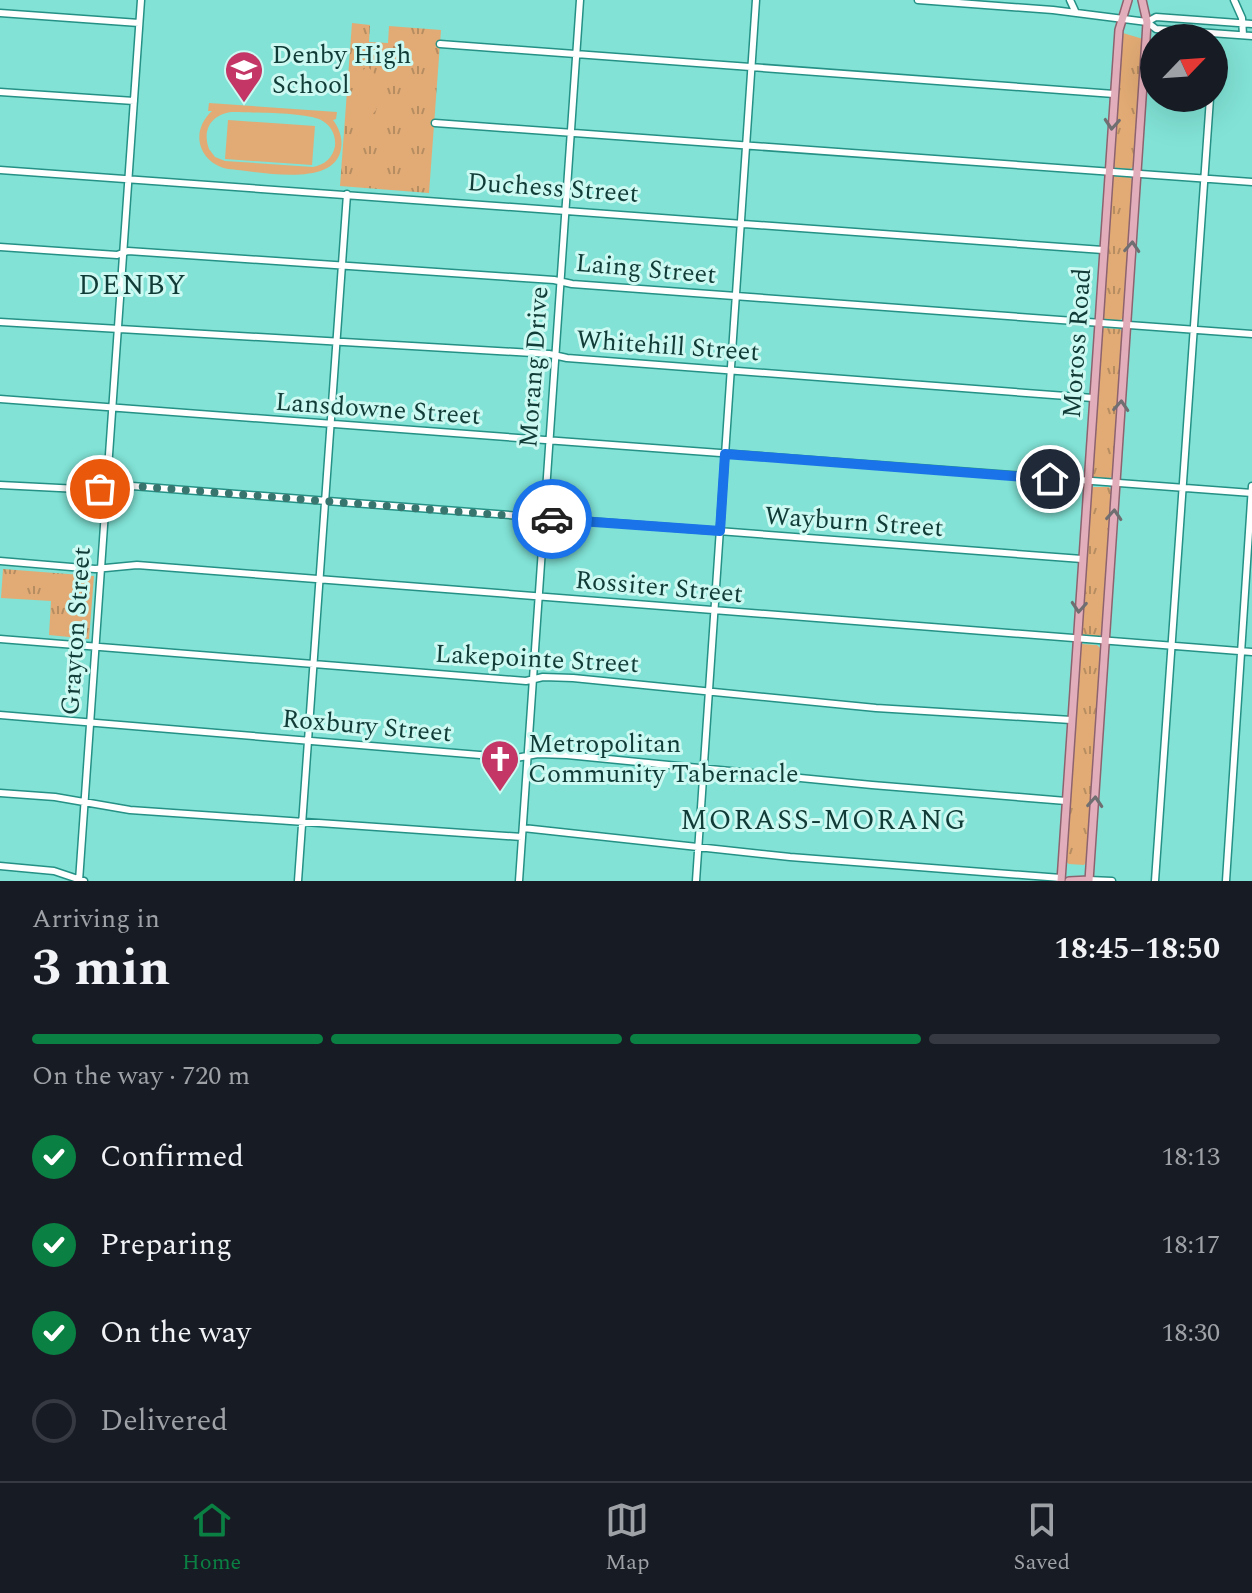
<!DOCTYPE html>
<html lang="en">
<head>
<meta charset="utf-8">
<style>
  :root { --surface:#171b24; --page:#242831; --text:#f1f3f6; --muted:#9ea1a6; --line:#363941; --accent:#0b8043 }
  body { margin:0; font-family:Spectral,serif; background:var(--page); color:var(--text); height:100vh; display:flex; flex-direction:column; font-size:30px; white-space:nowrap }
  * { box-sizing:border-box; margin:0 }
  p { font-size:26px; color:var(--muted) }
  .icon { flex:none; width:44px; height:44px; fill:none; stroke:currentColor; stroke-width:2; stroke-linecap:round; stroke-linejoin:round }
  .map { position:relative; height:881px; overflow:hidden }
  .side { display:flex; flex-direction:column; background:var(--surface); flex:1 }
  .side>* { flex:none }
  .needle { width:52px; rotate:65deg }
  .tools { position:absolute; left:1140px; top:24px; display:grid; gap:16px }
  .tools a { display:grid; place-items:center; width:88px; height:88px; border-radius:50%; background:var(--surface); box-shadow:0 8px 32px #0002; font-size:40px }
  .pin { position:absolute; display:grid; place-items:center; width:68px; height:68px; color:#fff; margin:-34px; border:4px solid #fff; border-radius:50%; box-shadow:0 2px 8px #0007 }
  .courier { position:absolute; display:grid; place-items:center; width:80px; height:80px; margin:-40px; border:6px solid #1a73e8; border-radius:50%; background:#fff; color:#222; box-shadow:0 2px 10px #0007 }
  .headline em { font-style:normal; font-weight:700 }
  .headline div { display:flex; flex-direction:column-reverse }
  .headline { display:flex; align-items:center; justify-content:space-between; height:136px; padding:0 32px }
  h1 { font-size:52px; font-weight:700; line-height:60px }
  .bar { display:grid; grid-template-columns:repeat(4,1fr); gap:12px 8px; align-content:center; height:96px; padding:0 32px }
  .bar i { height:10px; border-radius:6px; background:var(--line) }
  .bar .current { background:var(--accent) }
  .bar p { grid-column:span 4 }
  ol { padding:0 32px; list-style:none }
  li { display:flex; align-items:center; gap:24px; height:88px }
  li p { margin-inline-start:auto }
  li .icon { padding:8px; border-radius:50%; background:var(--accent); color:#fff; stroke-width:4 }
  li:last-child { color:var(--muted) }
  li i { width:44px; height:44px; border:4px solid var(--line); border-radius:50% }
  .tabs { display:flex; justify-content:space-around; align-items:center; height:112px; border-top:2px solid var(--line); background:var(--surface); font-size:22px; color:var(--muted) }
  .tabs a { display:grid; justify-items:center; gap:4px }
  .tabs .current { color:var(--accent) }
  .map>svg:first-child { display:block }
  .grass { fill:url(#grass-tufts) }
  .garden { fill:#e2ab75; fill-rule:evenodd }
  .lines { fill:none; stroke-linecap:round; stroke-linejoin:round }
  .minor-casing { stroke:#259085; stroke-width:9 }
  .major-casing { stroke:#8d636f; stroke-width:10 }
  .minor { stroke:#fff; stroke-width:6 }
  .major { stroke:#e3aebb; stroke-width:7 }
  .oneway { stroke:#6f6f72 }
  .done { stroke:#38756e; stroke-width:8; stroke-dasharray:0 14.4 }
  .route { stroke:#1a73e8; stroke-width:10 }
  .labels { text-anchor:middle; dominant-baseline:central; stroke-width:6; stroke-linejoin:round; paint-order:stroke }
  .poi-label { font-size:26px; fill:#103b36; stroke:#ccf9f2; text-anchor:start }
  .street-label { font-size:26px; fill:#103b36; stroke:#ccf9f2 }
  .neighbourhood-label { font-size:28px; letter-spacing:2px; fill:#103b36; stroke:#ccf9f2 }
</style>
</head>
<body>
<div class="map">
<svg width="1252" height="881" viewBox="0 0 1252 881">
  <defs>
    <pattern id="grass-tufts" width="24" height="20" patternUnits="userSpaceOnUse" patternTransform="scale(2)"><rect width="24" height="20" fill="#e2ab75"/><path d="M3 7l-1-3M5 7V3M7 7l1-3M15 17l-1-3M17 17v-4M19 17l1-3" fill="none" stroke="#b68c61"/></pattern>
  </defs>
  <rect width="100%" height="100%" fill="#81e2d5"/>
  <path class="grass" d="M352 23 370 25 369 42 388 43 389 26 441 30 429 193 340 186Z
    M1123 33 1143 39 1134 166 1130 169 1116 168 1113 165Z
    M1114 176 1130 177 1133 181 1124 317 1119 321 1106 320 1102 316 1111 179Z
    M1104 328 1120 329 1123 333 1113 475 1109 479 1094 478 1092 474 1101 334Z
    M1093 487H1109L1112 491 1102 634 1098 637 1085 636 1081 632 1090 492Z
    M3 569 94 576 89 639 49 635 51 601 1 598Z
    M1082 644 1097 645 1101 649 1087 861 1084 865 1069 864 1066 862 1079 648Z"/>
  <path class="garden" d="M367 66 379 78 363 96 350 85Z
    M364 98 377 109 360 128 348 117Z
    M209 103 337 112 336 119 333 120C339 128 343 138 341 149 334 189 258 171 228 169 199 163 189 132 212 111H208ZM231 112C251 113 304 112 321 120 331 125 336 135 335 146 333 158 324 165 313 167L225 161 215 157 209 149C202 130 211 115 231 112Z
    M228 120 315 126 312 165 225 159Z"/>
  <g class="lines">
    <g class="minor-casing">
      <path id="minor" d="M918 0 1053 10 1147 22 1156 29 1252 36
        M1070 0 1076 13
        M1234 0 1242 18 1243 35
        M0 13 139 23
        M1147 22 1156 17 1252 24
        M440 44 1114 94
        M0 92 134 101
        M435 123 1252 182
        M0 170 1103 250
        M0 247 117 255 128 251 554 280 572 284 1252 334
        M0 322 549 354 567 358 1093 398
        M0 399 1252 493
        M0 485 79 489 132 486 1082 559
        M0 561 95 569 137 565 1252 652
        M0 639 526 681 543 677 573 678 876 708 1071 720
        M0 715 516 758 538 754 567 755 872 785 1066 801
        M0 793 55 797 130 810 522 837
        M523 828 790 857 1061 878
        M0 866 54 871 84 881
        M1089 880 1112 881
        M79 881 141 0
        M298 881 347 194
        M519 881 580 0
        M696 881 756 0
        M1155 881 1210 98
        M1226 881 1252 486"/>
    </g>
    <g class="major-casing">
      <path id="major" d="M1061 881 1119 30 1128 0
        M1069 881 1089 880
        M1089 881 1146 39 1147 22 1142 0"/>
    </g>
    <use href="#minor" class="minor"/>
    <use href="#major" class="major"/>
  </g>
  <defs><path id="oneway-chevron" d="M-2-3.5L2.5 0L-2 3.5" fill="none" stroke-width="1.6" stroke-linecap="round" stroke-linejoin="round" transform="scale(2)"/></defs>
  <g class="oneway">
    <use href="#oneway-chevron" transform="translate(1112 124) rotate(94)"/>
    <use href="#oneway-chevron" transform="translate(1132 247) rotate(-86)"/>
    <use href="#oneway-chevron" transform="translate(1121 406) rotate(-86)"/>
    <use href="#oneway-chevron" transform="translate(1114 515) rotate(-86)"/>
    <use href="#oneway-chevron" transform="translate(1079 607) rotate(94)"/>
    <use href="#oneway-chevron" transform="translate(1095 802) rotate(-86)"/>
  </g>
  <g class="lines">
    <path class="done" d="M100 489 110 486H132L552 519"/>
    <path class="route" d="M552 519 720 531 725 454 1050 479"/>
  </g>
  <defs>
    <g id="school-pin" transform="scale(2)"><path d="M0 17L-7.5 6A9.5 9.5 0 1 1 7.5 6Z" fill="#c33666" stroke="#ccf9f2"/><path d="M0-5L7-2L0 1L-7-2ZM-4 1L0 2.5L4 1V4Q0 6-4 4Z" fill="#fff"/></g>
    <g id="church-pin" transform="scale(2)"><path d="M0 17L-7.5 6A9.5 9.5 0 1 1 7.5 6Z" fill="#c33666" stroke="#ccf9f2"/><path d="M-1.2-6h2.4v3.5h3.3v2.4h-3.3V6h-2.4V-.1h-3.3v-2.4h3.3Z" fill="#fff"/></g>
  </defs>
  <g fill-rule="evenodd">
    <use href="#school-pin" x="244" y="70"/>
    <use href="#church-pin" x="500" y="759"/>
  </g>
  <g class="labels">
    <g class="poi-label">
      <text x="272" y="55">Denby High<tspan x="272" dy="30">School</tspan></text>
      <text x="528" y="744">Metropolitan<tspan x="528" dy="30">Community Tabernacle</tspan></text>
    </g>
    <g class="street-label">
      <text transform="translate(553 188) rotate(4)">Duchess Street</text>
      <text transform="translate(646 269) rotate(5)">Laing Street</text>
      <text transform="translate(1077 343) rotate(-86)">Moross Road</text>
      <text transform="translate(668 346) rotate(4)">Whitehill Street</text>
      <text transform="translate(534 367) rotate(-86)">Morang Drive</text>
      <text transform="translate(378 409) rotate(4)">Lansdowne Street</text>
      <text transform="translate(854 522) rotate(4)">Wayburn Street</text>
      <text transform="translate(659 587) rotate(5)">Rossiter Street</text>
      <text transform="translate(76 631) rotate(-86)">Grayton Street</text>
      <text transform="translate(537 659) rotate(3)">Lakepointe Street</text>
      <text transform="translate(367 726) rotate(5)">Roxbury Street</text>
    </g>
    <g class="neighbourhood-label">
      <text x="133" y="285">DENBY</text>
      <text x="824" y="820">MORASS-MORANG</text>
    </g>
  </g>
</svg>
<div class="tools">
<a><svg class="needle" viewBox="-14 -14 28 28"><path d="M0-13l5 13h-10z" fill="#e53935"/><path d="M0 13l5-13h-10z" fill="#9ea1a6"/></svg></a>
</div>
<div class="pin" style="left:100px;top:489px;background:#ea580c"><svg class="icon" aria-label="bag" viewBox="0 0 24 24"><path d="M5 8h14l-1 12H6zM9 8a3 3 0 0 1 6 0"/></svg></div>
<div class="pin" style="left:1050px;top:479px;background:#1f2937"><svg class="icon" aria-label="home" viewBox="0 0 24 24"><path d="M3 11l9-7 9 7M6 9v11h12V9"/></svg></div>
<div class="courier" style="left:552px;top:519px"><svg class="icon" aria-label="car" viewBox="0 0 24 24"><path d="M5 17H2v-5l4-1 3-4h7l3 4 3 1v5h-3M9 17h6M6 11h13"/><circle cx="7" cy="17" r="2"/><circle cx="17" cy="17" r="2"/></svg></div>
</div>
<section class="side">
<div class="headline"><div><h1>3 min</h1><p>Arriving in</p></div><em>18:45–18:50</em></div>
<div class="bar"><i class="current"></i><i class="current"></i><i class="current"></i><i></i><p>On the way · 720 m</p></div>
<ol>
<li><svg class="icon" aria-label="check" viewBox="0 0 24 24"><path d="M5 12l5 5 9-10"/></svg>Confirmed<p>18:13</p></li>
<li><svg class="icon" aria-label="check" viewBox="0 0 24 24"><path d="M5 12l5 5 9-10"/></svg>Preparing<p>18:17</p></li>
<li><svg class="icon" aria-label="check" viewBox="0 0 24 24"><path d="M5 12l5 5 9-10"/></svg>On the way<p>18:30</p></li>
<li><i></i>Delivered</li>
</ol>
</section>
<nav class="tabs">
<a class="current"><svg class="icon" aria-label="home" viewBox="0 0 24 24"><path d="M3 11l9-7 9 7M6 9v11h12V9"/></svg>Home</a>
<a><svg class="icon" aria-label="map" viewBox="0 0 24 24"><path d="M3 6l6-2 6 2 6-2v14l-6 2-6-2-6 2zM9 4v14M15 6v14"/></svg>Map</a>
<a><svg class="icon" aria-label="saved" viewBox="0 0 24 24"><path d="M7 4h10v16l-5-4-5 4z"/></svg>Saved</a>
</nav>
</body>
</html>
